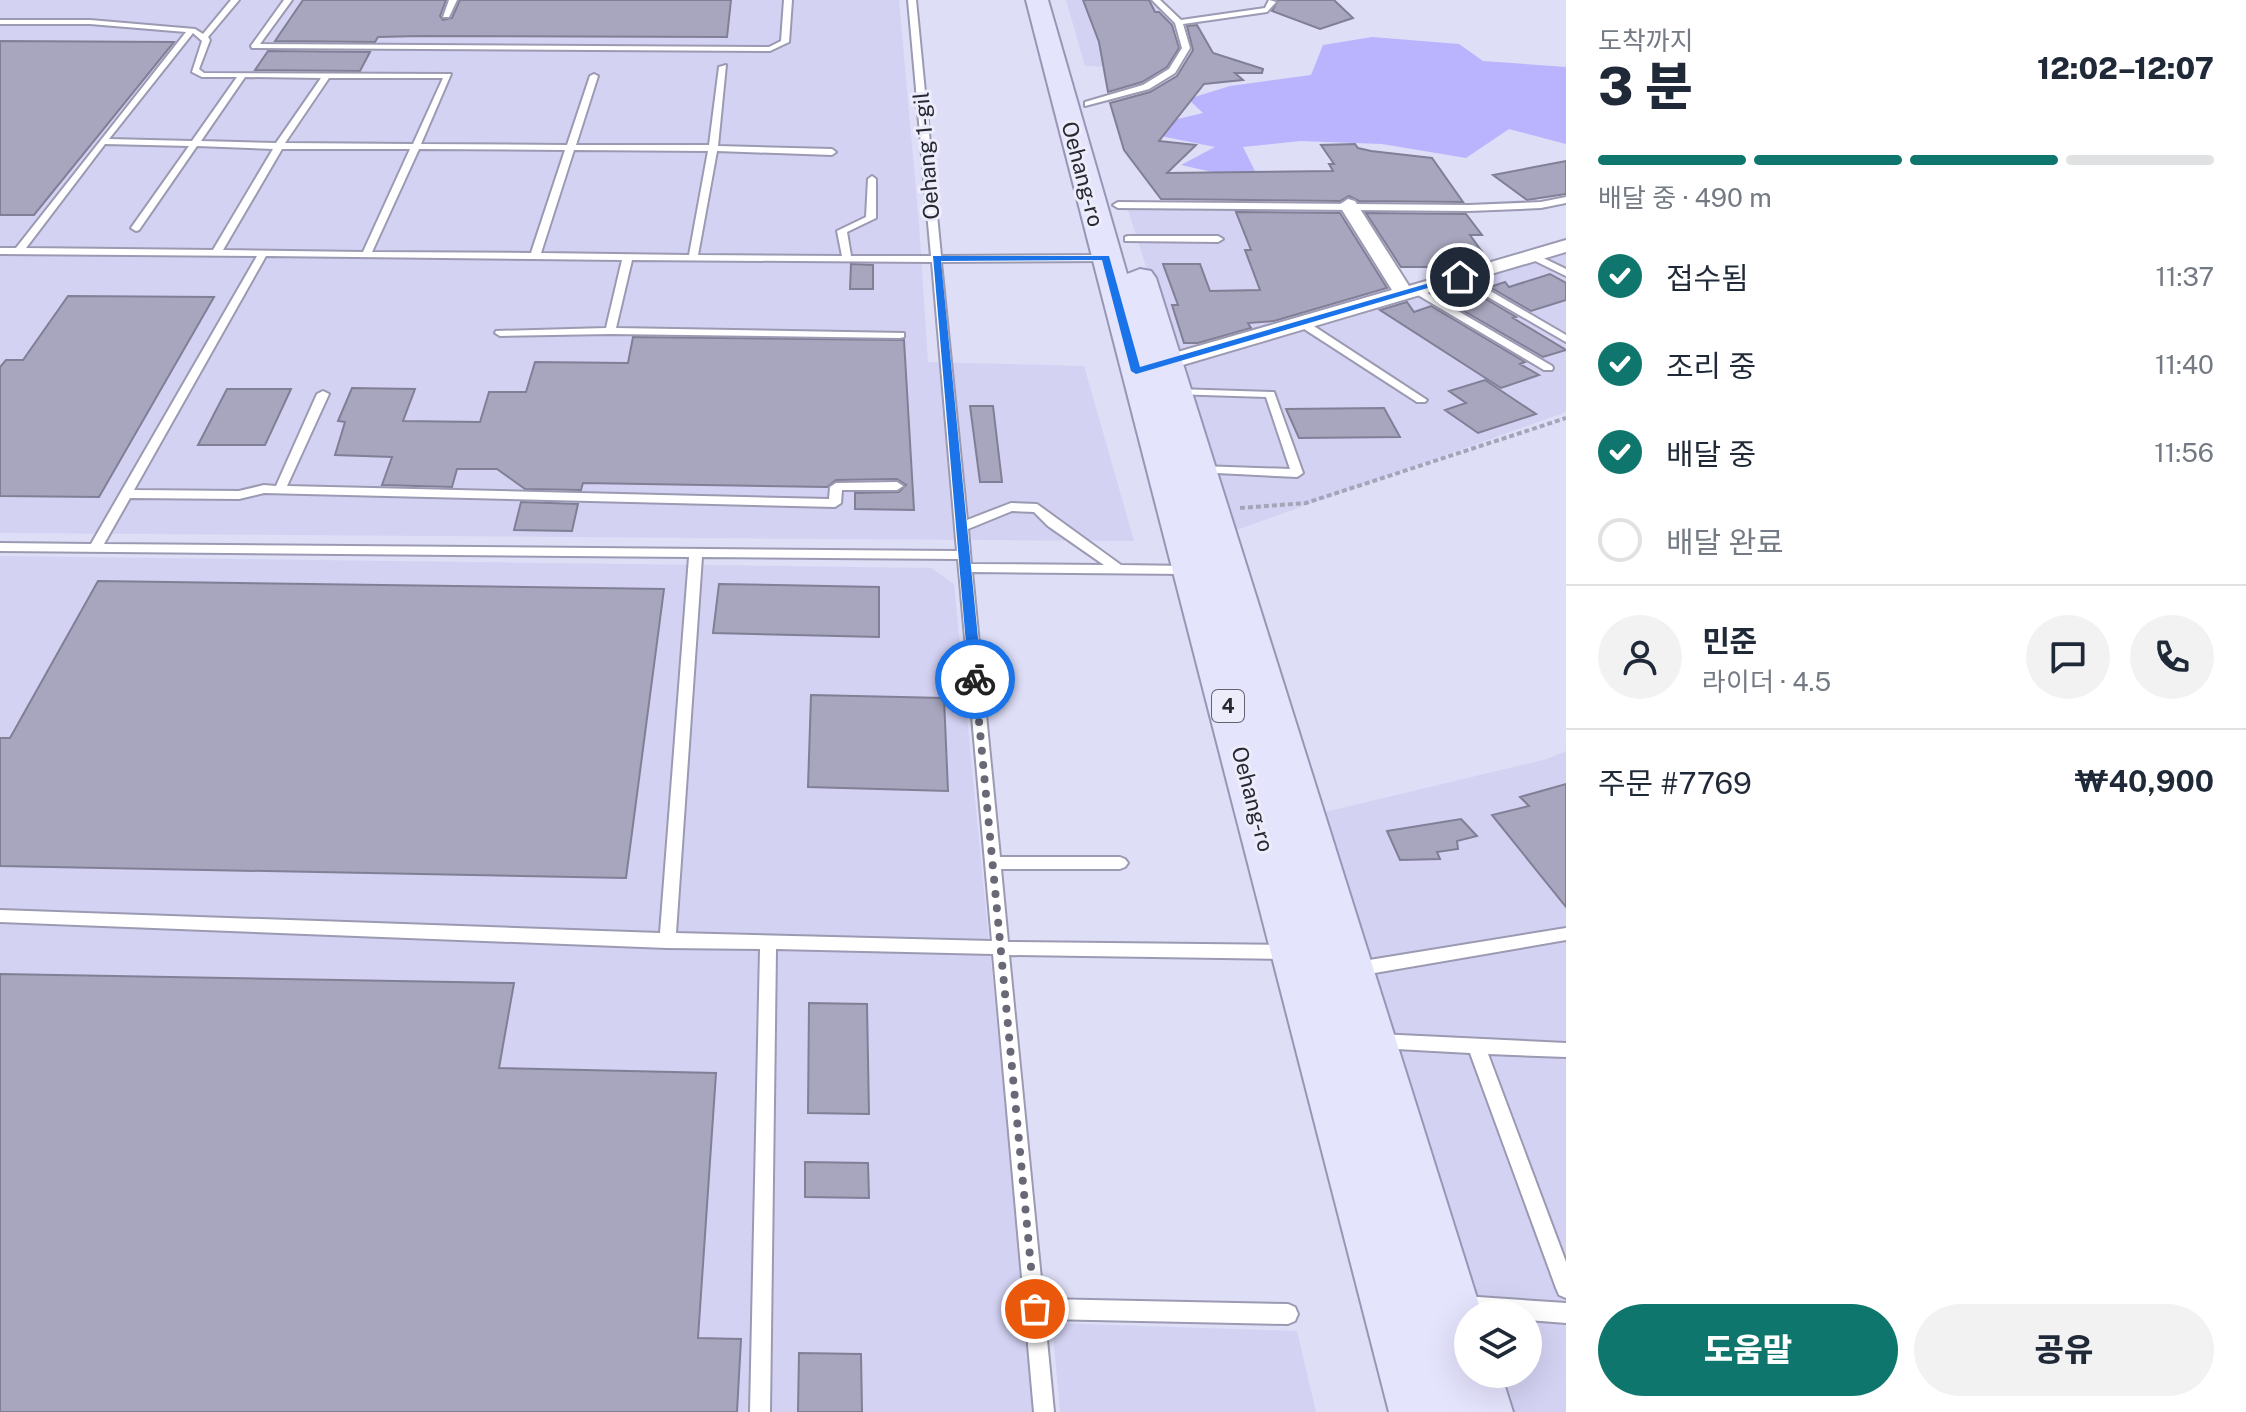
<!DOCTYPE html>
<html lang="ko">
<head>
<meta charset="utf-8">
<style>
  :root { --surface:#fff; --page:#f2f2f3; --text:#1f2937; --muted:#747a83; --line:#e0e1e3; --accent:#0f766e }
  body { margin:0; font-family:"Public Sans","Noto Sans KR",sans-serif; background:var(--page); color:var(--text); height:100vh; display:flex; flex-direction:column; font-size:30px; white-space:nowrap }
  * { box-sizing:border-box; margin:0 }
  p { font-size:26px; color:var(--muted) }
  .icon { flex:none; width:44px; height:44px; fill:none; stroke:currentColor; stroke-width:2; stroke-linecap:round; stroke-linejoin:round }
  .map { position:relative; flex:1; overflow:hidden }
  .details { display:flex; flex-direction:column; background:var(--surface); width:680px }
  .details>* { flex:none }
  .controls { position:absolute; left:1454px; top:1300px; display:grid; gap:16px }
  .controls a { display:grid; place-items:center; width:88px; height:88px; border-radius:50%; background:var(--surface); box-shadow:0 8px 32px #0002; font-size:40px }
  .pin { position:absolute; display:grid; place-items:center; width:68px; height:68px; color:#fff; margin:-34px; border:4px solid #fff; border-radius:50%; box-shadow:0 2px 8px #0007 }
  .courier { position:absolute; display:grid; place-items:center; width:80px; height:80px; margin:-40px; border:6px solid #1a73e8; border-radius:50%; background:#fff; color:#222; box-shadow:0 2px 10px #0007 }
  .overview em { font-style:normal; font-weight:800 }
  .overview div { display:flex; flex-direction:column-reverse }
  .overview { display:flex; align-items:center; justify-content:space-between; height:136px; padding:0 32px }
  h1 { font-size:52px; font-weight:800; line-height:60px }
  .bar { display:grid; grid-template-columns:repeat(4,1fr); gap:12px 8px; align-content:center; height:96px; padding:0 32px }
  .bar i { height:10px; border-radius:6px; background:var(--line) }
  .bar .selected { background:var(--accent) }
  .bar p { grid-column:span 4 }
  .line { display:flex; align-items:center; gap:20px; padding:0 32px; border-top:2px solid var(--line) }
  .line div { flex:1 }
  .round { display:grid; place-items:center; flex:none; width:84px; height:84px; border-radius:42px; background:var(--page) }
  ol { padding:0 32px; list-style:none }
  li { display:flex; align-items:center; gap:24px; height:88px }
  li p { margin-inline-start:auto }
  li .icon { padding:8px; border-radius:50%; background:var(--accent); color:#fff; stroke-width:4 }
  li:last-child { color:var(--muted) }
  li i { width:44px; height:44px; border:4px solid var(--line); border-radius:50% }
  .cta { display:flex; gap:16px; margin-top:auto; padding:16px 32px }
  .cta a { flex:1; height:92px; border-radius:48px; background:var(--accent); color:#fff; font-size:32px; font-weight:800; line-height:92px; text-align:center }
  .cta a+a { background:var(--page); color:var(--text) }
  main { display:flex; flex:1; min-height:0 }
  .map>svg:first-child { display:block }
  .built { fill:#d3d2f3 }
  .green { fill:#b9b4fd }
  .building { fill:#a7a6be; stroke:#807f96; stroke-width:2 }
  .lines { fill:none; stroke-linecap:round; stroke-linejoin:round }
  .service-casing { stroke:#9b9ab2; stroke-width:4 }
  .minor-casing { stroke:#9b9ab2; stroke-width:4 }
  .primary-casing { stroke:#9896b5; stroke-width:4 }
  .path { stroke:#a5a5b9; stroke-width:4; stroke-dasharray:5 3; stroke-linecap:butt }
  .service { fill:#fff; fill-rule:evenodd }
  .minor { fill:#fff; fill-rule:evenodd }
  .primary { fill:#e5e4fd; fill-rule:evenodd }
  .route { fill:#1a73e8 }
  .done { stroke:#686876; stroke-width:8; stroke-dasharray:0 14.4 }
  .labels { text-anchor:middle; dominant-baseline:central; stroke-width:6; stroke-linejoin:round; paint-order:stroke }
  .shield { fill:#ececfb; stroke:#63636e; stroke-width:2 }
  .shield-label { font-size:20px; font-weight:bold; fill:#282831 }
  .street-label { font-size:22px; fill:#282831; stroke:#ececfb }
</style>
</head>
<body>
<main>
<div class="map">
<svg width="1566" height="1412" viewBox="0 0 1566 1412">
  <rect width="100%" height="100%" fill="#dedef7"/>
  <path class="built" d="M0 0H899L919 224 928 362 1084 366 1134 541 0 533Z
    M1066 0H1154L1176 41 1158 69 1085 66Z
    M1127 207 1360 209 1409 285 1566 246V412L1231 532Z
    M0 556 931 568 954 584 1035 1412H0Z
    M1566 751V1412H1513L1501 1374H1528V1314H1483L1325 812 1547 759Z
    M1052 1323 1297 1331 1316 1412H1060Z"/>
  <path class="green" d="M1372 37 1459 44 1483 61 1566 67V144L1509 129 1466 158 1382 144 1300 141 1243 147 1261 183 1181 165 1215 147 1151 134 1148 126 1203 113 1188 99 1230 86 1311 75 1323 45Z"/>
  <path class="building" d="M303 0H446L440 16 443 20 452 18 460 0H731L727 37 420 36 378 37 375 42 275 41Z
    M1083 0H1149L1155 12H1159L1172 25 1179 48 1167 67 1142 82 1108 92 1099 42Z
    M1278 0H1334L1353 18 1320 29 1272 11Z
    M1197 25 1213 53 1263 69 1262 73H1235L1243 80 1204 84 1159 141 1196 145 1167 173 1333 171 1329 164H1334L1321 145 1355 144 1358 148 1371 151 1432 158 1463 202 1359 201 1349 196 1340 201 1161 199 1124 150 1110 103 1150 92 1177 76 1193 50 1187 26Z
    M0 41 174 42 34 215H0Z
    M268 51 370 52 360 71 255 70Z
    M1566 161V194L1527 200 1493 175Z
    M1236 212 1340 213 1387 288 1274 321 1248 323 1251 328 1198 343H1184L1172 305H1178L1163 264H1200L1210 291 1260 290 1245 250H1251Z
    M1366 213 1466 214 1482 235H1470L1488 260 1464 267H1401Z
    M851 264 873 265V289H850Z
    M1550 274 1566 283V300L1531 311 1490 287 1505 282 1509 287Z
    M1474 292 1516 317 1513 318 1566 350 1543 357 1447 301Z
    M68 296 214 297 99 497 0 496V367L6 360H23Z
    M1407 302 1414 312 1431 306 1525 362 1520 364 1539 375 1501 388 1380 310Z
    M633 337 904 340 914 510 855 509V493L899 492 906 485 897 479 836 480 827 487 583 483 581 490 525 489 497 469H457L452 487 382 485 392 457 335 455 345 422 338 421 352 388 415 389 403 421 480 422 489 392H526L535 362 628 363Z
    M1485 380 1536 414 1478 433 1445 410 1466 403 1449 391Z
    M227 389H291L265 445H198Z
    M970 406H993L1002 482H980Z
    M1384 408 1400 437 1299 438 1286 409Z
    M521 502 578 504 572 531 514 530Z
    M98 581 664 589 626 878 0 866V738H10Z
    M719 584 879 587V637L713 633Z
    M811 695 944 698 948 791 808 787Z
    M1566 784V907L1492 815 1529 806 1520 797Z
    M1461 819 1477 836 1457 841 1458 849 1437 852 1440 859 1400 860 1387 831Z
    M0 974 514 983 499 1068 716 1073 698 1338 741 1339 737 1412H0Z
    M809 1003 867 1004 869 1114 808 1113Z
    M805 1162 868 1163 869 1198 805 1197Z
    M799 1353 861 1354 862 1412H798Z"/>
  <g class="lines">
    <g class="service-casing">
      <path id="service" d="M231 0H239L208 37 210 40 199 69 204 73 451 74 421 144 567 145 590 76 594 74 598 76 576 145H709L719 67 726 65 718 146 832 149 836 152 832 155 717 151 698 255 842 256 837 231 866 217 868 179 872 176 876 179V218L847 232 851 256H931L908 0H916L941 256 1105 255 1110 258 1105 261 941 262 967 520 1011 503 1037 504 1121 565 1188 566 1194 570 1188 574 972 572 1000 857H1120L1125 859 1128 863 1125 867 1120 869H1001L1008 942 1287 945 1293 947 1295 952 1293 957 1287 959 1009 955 1043 1299 1288 1304 1295 1307 1298 1314 1295 1321 1288 1324 1045 1319 1054 1412H1034L993 954 776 949 770 1412H750L760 949 667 948 0 922V910L660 933 689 557 0 551V543L91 544 257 256 0 254V248H16L186 32 90 24H0V20H90L195 29 203 34ZM193 33 202 41 192 72 202 77H237L192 141 109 139ZM245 77 321 78 276 143 201 141ZM329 78H443L413 144 285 143ZM105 144 189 146 131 228 136 231 139 230 197 146 273 149 213 250 26 248ZM282 149H410L363 252 223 250ZM419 149 565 150 531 253 372 252ZM574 150 708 151 689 255 541 253ZM266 256 622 260 606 328 496 331 495 333 500 336 610 334 900 338 904 337V333L616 328 632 260 932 262 957 551 104 544 130 498 239 499 264 493 835 507 841 503 842 490H897L903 486 897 482 836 483 830 487 829 499 287 486 329 394 323 391 317 394 276 486 264 485 239 491 134 490ZM1012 511 1034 512 1048 526 1104 565 971 564 968 529ZM702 557 958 559 992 941 676 933Z
        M284 0H292L260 44 769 47 781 41 784 0H792L789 42 770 51 252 48 251 46Z
        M449 0H457L449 17H443Z
        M1152 0H1160L1181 20 1265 8 1269 0 1276 2 1267 12 1183 24 1190 48 1175 73 1149 89 1085 106V102L1143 85 1169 69 1182 48 1175 23Z
        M1566 197V203L1541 208 1469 211 1118 208 1113 205 1118 202 1469 205 1541 202Z
        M1128 236H1218L1223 239 1218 242 1125 241V237Z
        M1529 254H1535L1566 269V276L1529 258Z
        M1457 275H1463L1566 335V342L1457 279Z
        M1417 287 1552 366 1553 368 1552 370H1544L1413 292 1412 290Z
        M1302 320 1306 321 1427 400 1425 402H1417L1298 325V321Z
        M1176 389 1274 392 1303 473 1297 477 1196 472 1194 470 1200 466 1290 469 1266 397 1172 394V390Z
        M1566 928V940L1357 976 1351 974 1349 969 1351 964 1357 962Z
        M1378 1034 1566 1043V1057L1488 1054 1566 1262V1298L1559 1295 1556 1288 1470 1053 1378 1048 1372 1046 1369 1041 1372 1036Z
        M1463 1296 1566 1303V1323L1528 1320V1314L1463 1316 1456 1313 1453 1306 1456 1299Z"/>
    </g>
    <g class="minor-casing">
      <path id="minor" d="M1348 199 1355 201 1409 286 1566 240V252L1152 374H1136L1133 369 1136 364 1392 290 1339 205Z"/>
    </g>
    <g class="primary-casing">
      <path id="primary" d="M1026 0H1048L1127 274 1140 269 1151 271 1156 278 1482 1314H1468V1374H1501L1513 1412H1389Z"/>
    </g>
    <path class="path" d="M1240 508 1306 503 1566 418"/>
    <use href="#service" class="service"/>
    <use href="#minor" class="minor"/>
    <use href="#primary" class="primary"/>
  </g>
  <path class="route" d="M933 256H1109L1140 367 1457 275 1465 277 1136 374 1131 371 1102 260 941 261 982 679 975 683 969 679Z"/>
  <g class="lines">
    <path class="done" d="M975 679 1035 1309"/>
  </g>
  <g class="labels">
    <rect class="shield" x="1212" y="690" width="32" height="32" rx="6"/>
    <g class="shield-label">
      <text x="1228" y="706">4</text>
    </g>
    <g class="street-label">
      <text transform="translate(926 156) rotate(-95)">Oehang 1-gil</text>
      <text transform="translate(1083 174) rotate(75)">Oehang-ro</text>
      <text transform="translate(1253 799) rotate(75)">Oehang-ro</text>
    </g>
  </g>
</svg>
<div class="controls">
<a><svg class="icon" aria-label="layers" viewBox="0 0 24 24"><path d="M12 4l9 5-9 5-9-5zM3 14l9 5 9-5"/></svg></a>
</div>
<div class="pin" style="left:1035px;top:1309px;background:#ea580c"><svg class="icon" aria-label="bag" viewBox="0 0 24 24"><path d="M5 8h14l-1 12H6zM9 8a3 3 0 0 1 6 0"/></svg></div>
<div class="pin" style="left:1460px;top:277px;background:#1f2937"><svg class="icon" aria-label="home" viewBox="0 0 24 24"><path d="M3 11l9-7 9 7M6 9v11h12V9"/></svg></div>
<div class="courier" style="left:975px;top:679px"><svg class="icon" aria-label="bike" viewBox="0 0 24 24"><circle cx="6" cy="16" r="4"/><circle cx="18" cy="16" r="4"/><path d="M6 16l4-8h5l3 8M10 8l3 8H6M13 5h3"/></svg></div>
</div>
<section class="details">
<div class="overview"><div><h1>3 분</h1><p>도착까지</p></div><em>12:02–12:07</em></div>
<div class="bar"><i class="selected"></i><i class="selected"></i><i class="selected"></i><i></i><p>배달 중 · 490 m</p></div>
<ol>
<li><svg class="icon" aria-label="check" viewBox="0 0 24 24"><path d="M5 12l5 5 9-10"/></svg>접수됨<p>11:37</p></li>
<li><svg class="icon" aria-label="check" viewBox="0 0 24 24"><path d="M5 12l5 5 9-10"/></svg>조리 중<p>11:40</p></li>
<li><svg class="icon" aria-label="check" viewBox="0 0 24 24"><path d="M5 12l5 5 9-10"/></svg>배달 중<p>11:56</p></li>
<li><i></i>배달 완료</li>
</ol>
<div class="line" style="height:144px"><a class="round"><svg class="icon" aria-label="person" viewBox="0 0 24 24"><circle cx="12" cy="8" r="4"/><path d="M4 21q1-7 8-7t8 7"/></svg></a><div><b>민준</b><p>라이더 · 4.5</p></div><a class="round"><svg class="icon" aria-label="chat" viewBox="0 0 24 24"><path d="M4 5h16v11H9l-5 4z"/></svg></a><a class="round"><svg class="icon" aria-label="phone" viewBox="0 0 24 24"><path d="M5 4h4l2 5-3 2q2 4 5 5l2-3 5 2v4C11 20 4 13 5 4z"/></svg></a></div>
<div class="line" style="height:104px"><div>주문 #7769</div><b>₩40,900</b></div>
<div class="cta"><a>도움말</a><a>공유</a></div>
</section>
</main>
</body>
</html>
